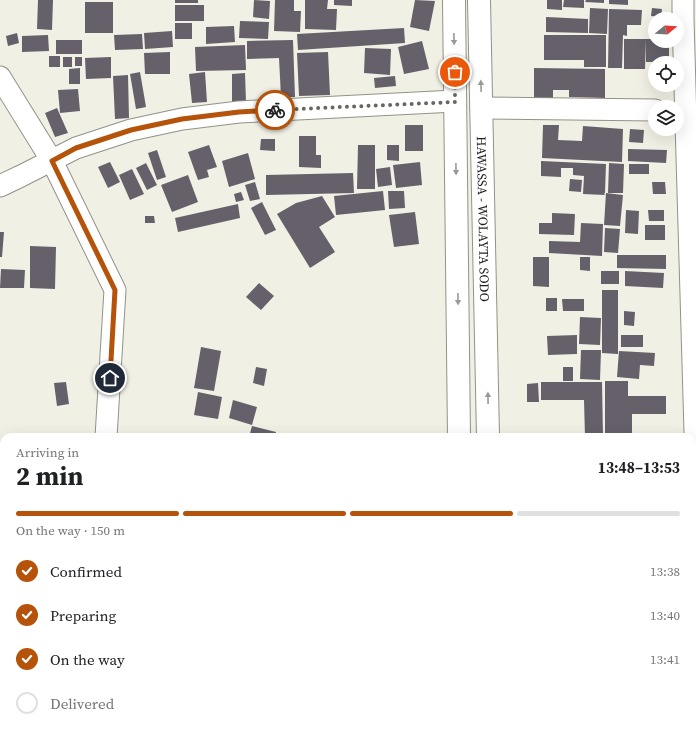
<!DOCTYPE html>
<html lang="en">
<head>
<meta charset="utf-8">
<style>
  :root { --surface:#fff; --page:#f6f6f6; --text:#202124; --muted:#757577; --line:#e0e0e0; --accent:#b45309 }
  body { margin:0; font-family:"Source Serif 4",serif; background:var(--page); color:var(--text); height:100vh; display:flex; flex-direction:column; font-size:15px; white-space:nowrap }
  * { box-sizing:border-box; margin:0 }
  p { font-size:13px; color:var(--muted) }
  .icon { flex:none; width:22px; height:22px; fill:none; stroke:currentColor; stroke-width:2; stroke-linecap:round; stroke-linejoin:round }
  .map { position:relative; flex:1; overflow:hidden }
  .sheet { position:absolute; left:0px; top:433px; width:696px; height:300px; display:flex; flex-direction:column; background:var(--surface); border-radius:12px 12px 0 0; box-shadow:0 4px 16px #0002 }
  .sheet>* { flex:none }
  .needle { width:26px; rotate:72deg }
  .fabs { position:absolute; left:648px; top:12px; display:grid; gap:8px }
  .fabs a { display:grid; place-items:center; width:36px; height:36px; border-radius:50%; background:var(--surface); box-shadow:0 4px 16px #0002; font-size:20px }
  .pin { position:absolute; display:grid; place-items:center; width:34px; height:34px; color:#fff; margin:-17px; border:2px solid #fff; border-radius:50%; box-shadow:0 1px 4px #0007 }
  .courier { position:absolute; display:grid; place-items:center; width:40px; height:40px; margin:-20px; border:3px solid #b45309; border-radius:50%; background:#fff; color:#222; box-shadow:0 1px 5px #0007 }
  .overview em { font-style:normal; font-weight:700 }
  .overview div { display:flex; flex-direction:column-reverse }
  .overview { display:flex; align-items:center; justify-content:space-between; height:68px; padding:0 16px }
  h1 { font-size:26px; font-weight:700; line-height:30px }
  .bar { display:grid; grid-template-columns:repeat(4,1fr); gap:6px 4px; align-content:center; height:48px; padding:0 16px }
  .bar i { height:5px; border-radius:3px; background:var(--line) }
  .bar .active { background:var(--accent) }
  .bar p { grid-column:span 4 }
  ol { padding:0 16px; list-style:none }
  li { display:flex; align-items:center; gap:12px; height:44px }
  li p { margin-inline-start:auto }
  li .icon { padding:4px; border-radius:50%; background:var(--accent); color:#fff; stroke-width:4 }
  li:last-child { color:var(--muted) }
  li i { width:22px; height:22px; border:2px solid var(--line); border-radius:50% }
  .map>svg:first-child { display:block }
  .building { fill:#65606a }
  .lines { fill:none; stroke-linecap:round; stroke-linejoin:round }
  .minor-casing { stroke:#929287; stroke-width:23 }
  .primary-casing { stroke:#929287; stroke-width:24 }
  .minor { stroke:#fff; stroke-width:21 }
  .primary { stroke:#fff; stroke-width:22 }
  .oneway { fill:#999998 }
  .done { stroke:#676760; stroke-width:4; stroke-dasharray:0 7.2 }
  .route { stroke:#b45309; stroke-width:5 }
  .labels { text-anchor:middle; dominant-baseline:central; stroke-width:4; stroke-linejoin:round; paint-order:stroke }
  .street-label { font-size:13px; fill:#1d1d19; stroke:#f1f0e5 }
</style>
</head>
<body>
<div class="map">
<svg width="696" height="733" viewBox="0 0 696 733">
  <rect width="100%" height="100%" fill="#f1f0e5"/>
  <path class="building" d="M38 0H53L52 30 37 29Z
    M175 0H198V3H175Z
    M254 0 270 1 269 19 253 17Z
    M275 0H294V11H301L300 32 274 31Z
    M305 0H328L327 9H337L336 30 305 29Z
    M334 0H352V6L334 5Z
    M415 0 435 1 429 31 410 27Z
    M547 0H562V10L547 9Z
    M564 0H584V8L563 7Z
    M586 0H604V3L585 2Z
    M609 0H628V5L609 4Z
    M85 2H113V33H85Z
    M175 5H204V21H175Z
    M590 8 608 9 607 34 589 33Z
    M652 8 662 9 661 17 651 16Z
    M609 9 642 10 641 25H627V36L623 35 622 68H608Z
    M546 17 588 19V33L546 32Z
    M240 21 269 22 268 39 239 38Z
    M175 23H192V39H175Z
    M234 26 235 42 206 44V27Z
    M404 28 405 43 298 50 297 34Z
    M172 31 173 47 145 49 144 33Z
    M17 33 19 43 8 46 6 36Z
    M142 34 143 49 115 50 114 35Z
    M48 35 49 51 22 52V36Z
    M544 35H606V67H584V60H544Z
    M624 39H646L645 69H624Z
    M646 39H655V41H669V62H646Z
    M56 40H82V54H56Z
    M293 40 295 97H281L279 58 247 59V41Z
    M422 41 429 69 404 74 398 47Z
    M245 45 246 70 196 71 195 47Z
    M365 48 391 49 390 75 364 73Z
    M170 52V74H145L144 53Z
    M328 52 330 95 299 96 297 53Z
    M49 56H60V67H49Z
    M63 57H72V67H63Z
    M75 57H82V66H75Z
    M111 57V78L86 79 85 58Z
    M80 68V84H69V69Z
    M534 68 605 69V98L569 97V90H553V98H534Z
    M140 72 146 107 136 109 130 74Z
    M205 72 207 102 192 103 189 74Z
    M245 73 246 102H232V74Z
    M128 75 129 118 115 119 113 76Z
    M395 76 396 86 375 88 374 78Z
    M78 89 80 111 60 113 58 90Z
    M57 108 68 133 55 137 45 113Z
    M405 125H423V151H405Z
    M543 125H559L558 140 582 141 583 126 623 129 622 162 542 158Z
    M630 129 644 130 643 143 629 142Z
    M299 136H316V155H321V168L299 167Z
    M261 139H275V151L260 150Z
    M209 145 217 167 207 170 209 177 198 180 188 152Z
    M358 145H375V189H357Z
    M387 145H399V161L387 160Z
    M628 149 667 150 666 163 628 161Z
    M157 150 166 177 157 180 148 153Z
    M248 153 255 179 229 187 222 161Z
    M541 161 606 164 605 193H604L605 195 583 194 584 176 573 175V168H561V177L541 176Z
    M110 162 120 182 108 188 98 167Z
    M420 162 422 185 396 188 393 165Z
    M146 163 157 185 147 190 136 168Z
    M609 163 624 164 623 193H608Z
    M629 164H649V174H629Z
    M390 167 392 185 378 187 376 169Z
    M132 169 144 194 130 200 119 175Z
    M353 173 354 193 266 195V175Z
    M188 175 198 202 172 212 161 185Z
    M570 179 582 180 581 192 569 191Z
    M255 182 260 199 250 201 245 185Z
    M652 182H665L666 194H653Z
    M383 191 385 210 336 215 334 196Z
    M388 191H404L405 208 389 209Z
    M241 192 244 200 236 202 234 194Z
    M606 193 623 195 620 226 604 225Z
    M322 196 335 217 319 227 335 252 310 268 277 214 296 203Z
    M262 202 276 230 265 235 251 208Z
    M238 204 240 218 178 232 175 218Z
    M626 210 639 211 638 234 625 233Z
    M648 210H664V221H649Z
    M415 212 419 244 394 247 389 215Z
    M552 213 575 214 574 235 539 234V223H552Z
    M145 216H154L155 223H145Z
    M581 223 603 224 602 256 549 253V241L580 242Z
    M645 225H665V240H645Z
    M605 228 620 229 618 253 604 252Z
    M0 232H4L2 257H0Z
    M30 246 56 247 55 289 30 288Z
    M617 255H666V269L617 268Z
    M533 257H549V287L533 286Z
    M580 257H590V271L580 270Z
    M1 269 25 270 24 288H0Z
    M601 271H619V284H601Z
    M625 271 664 273 663 288 625 286Z
    M259 283 274 296 261 310 246 297Z
    M602 290H618V354L602 353Z
    M546 298H557V311H546Z
    M562 299H584V311H563Z
    M624 311 635 312 634 326 624 325Z
    M580 317 601 318 600 345 579 344Z
    M577 335V354L548 355 547 336Z
    M621 335H643V347H621Z
    M201 347 221 351 214 391 194 388Z
    M581 350H601L600 380 580 379Z
    M619 351 655 353 654 366 640 365 639 379 617 377Z
    M256 367 267 369 264 386 253 383Z
    M563 367H573V381H563Z
    M605 381H628V396H666V414H632V437H605Z
    M66 382 69 404 57 406 54 383Z
    M541 382H602L603 437H585L584 400H541Z
    M538 383 539 402H527V384Z
    M198 392 222 397 218 419 194 415Z
    M233 400 257 407 252 425 229 418Z
    M252 426 276 432 275 437H249Z
    M19 435V437H8V436Z
    M4 528V545H3L0 529Z
    M0 568H4V595H0Z
    M569 729H599V733H569Z
    M603 729H633L632 733H603Z"/>
  <g class="lines">
    <g class="minor-casing">
      <path id="minor" d="M683 0V19L696 467
        M0 77 52 161 115 290 106 437
        M481 108 655 110
        M0 186 21 176 76 148 131 130 182 119 239 112 455 101
        M0 635 4 634"/>
    </g>
    <g class="primary-casing">
      <g id="primary">
        <path d="M454 0 459 437"/>
        <path id="s1" d="M479 0 488 437"/>
        <path d="M333 733 339 729"/>
        <path d="M378 733 382 729"/>
      </g>
    </g>
    <use href="#minor" class="minor"/>
    <use href="#primary" class="primary"/>
  </g>
  <defs><path id="oneway-solid" d="M-6-.8H1V-3.2L6.5 0L1 3.2V.8H-6Z"/></defs>
  <g class="oneway">
    <use href="#oneway-solid" transform="translate(454 39) rotate(89)"/>
    <use href="#oneway-solid" transform="translate(481 86) rotate(-92)"/>
    <use href="#oneway-solid" transform="translate(456 169) rotate(89)"/>
    <use href="#oneway-solid" transform="translate(458 299) rotate(89)"/>
    <use href="#oneway-solid" transform="translate(488 398) rotate(-91)"/>
  </g>
  <g class="lines">
    <path class="done" d="M275 110 455 102V72"/>
    <path class="route" d="M110 378 115 290 52 161 76 148 131 130 182 119 239 112 275 110"/>
  </g>
  <g class="labels">
    <g class="street-label">
      <text stroke="none"><textPath href="#s1" startOffset="219">HAWASSA - WOLAYTA SODO</textPath></text>
    </g>
  </g>
</svg>
<div class="fabs">
<a><svg class="needle" viewBox="-14 -14 28 28"><path d="M0-13l5 13h-10z" fill="#e53935"/><path d="M0 13l5-13h-10z" fill="#757577"/></svg></a>
<a><svg class="icon" aria-label="locate" viewBox="0 0 24 24"><circle cx="12" cy="12" r="6"/><path d="M12 2v4M12 18v4M2 12h4M18 12h4"/></svg></a>
<a><svg class="icon" aria-label="layers" viewBox="0 0 24 24"><path d="M12 4l9 5-9 5-9-5zM3 14l9 5 9-5"/></svg></a>
</div>
<div class="pin" style="left:455px;top:72px;background:#ea580c"><svg class="icon" aria-label="bag" viewBox="0 0 24 24"><path d="M5 8h14l-1 12H6zM9 8a3 3 0 0 1 6 0"/></svg></div>
<div class="pin" style="left:110px;top:378px;background:#1f2937"><svg class="icon" aria-label="home" viewBox="0 0 24 24"><path d="M3 11l9-7 9 7M6 9v11h12V9"/></svg></div>
<div class="courier" style="left:275px;top:110px"><svg class="icon" aria-label="bike" viewBox="0 0 24 24"><circle cx="6" cy="16" r="4"/><circle cx="18" cy="16" r="4"/><path d="M6 16l4-8h5l3 8M10 8l3 8H6M13 5h3"/></svg></div>
<section class="sheet">
<div class="overview"><div><h1>2 min</h1><p>Arriving in</p></div><em>13:48–13:53</em></div>
<div class="bar"><i class="active"></i><i class="active"></i><i class="active"></i><i></i><p>On the way · 150 m</p></div>
<ol>
<li><svg class="icon" aria-label="check" viewBox="0 0 24 24"><path d="M5 12l5 5 9-10"/></svg>Confirmed<p>13:38</p></li>
<li><svg class="icon" aria-label="check" viewBox="0 0 24 24"><path d="M5 12l5 5 9-10"/></svg>Preparing<p>13:40</p></li>
<li><svg class="icon" aria-label="check" viewBox="0 0 24 24"><path d="M5 12l5 5 9-10"/></svg>On the way<p>13:41</p></li>
<li><i></i>Delivered</li>
</ol>
</section>
</div>
</body>
</html>
